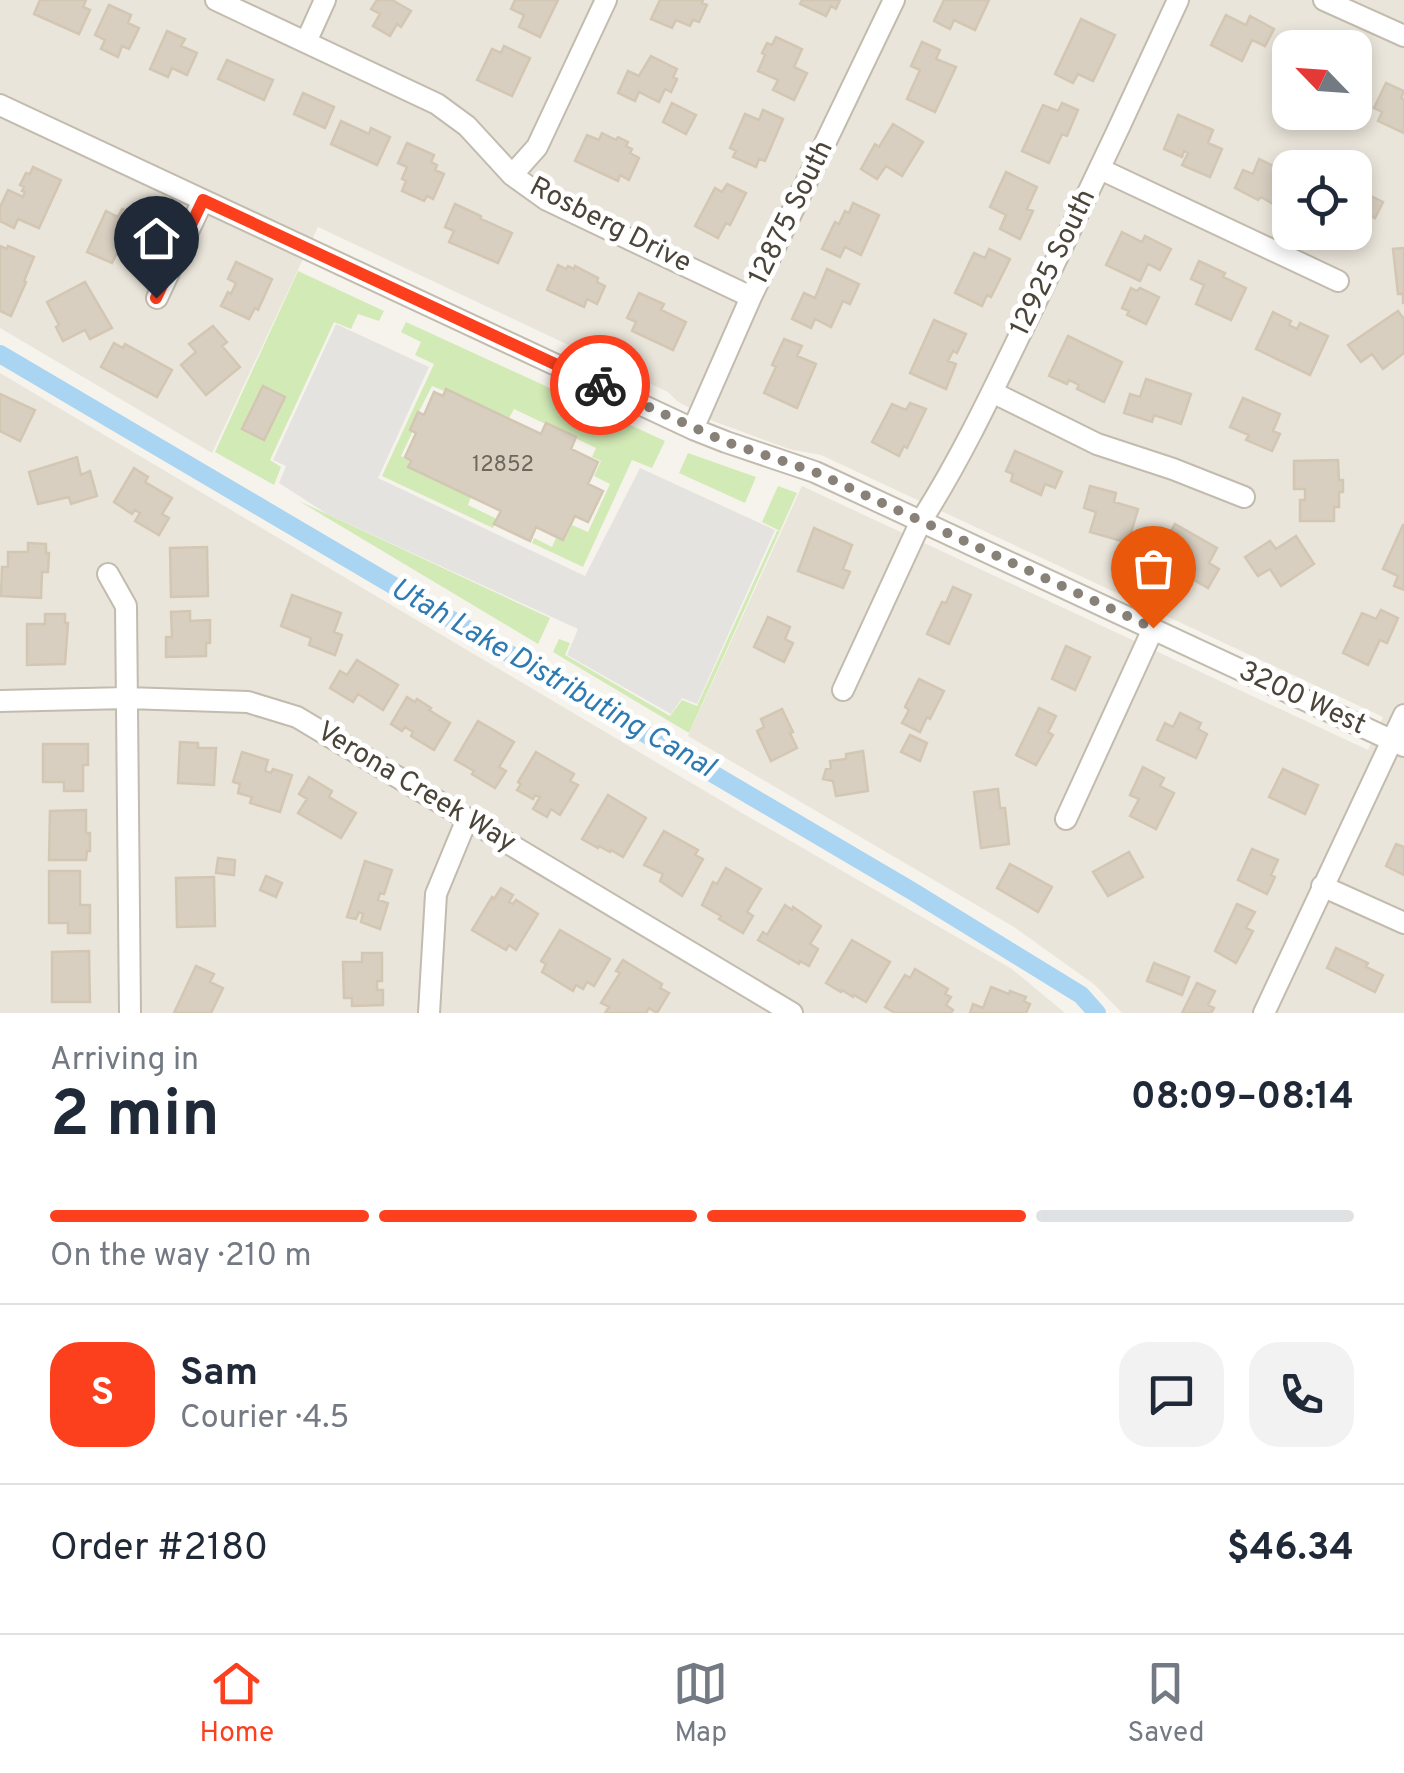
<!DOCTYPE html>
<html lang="en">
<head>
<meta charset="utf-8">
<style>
  :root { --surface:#fff; --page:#f2f2f3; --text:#1f2937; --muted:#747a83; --line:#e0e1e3; --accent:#fc3f1d }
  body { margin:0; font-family:Overpass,sans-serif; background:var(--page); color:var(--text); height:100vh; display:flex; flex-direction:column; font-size:38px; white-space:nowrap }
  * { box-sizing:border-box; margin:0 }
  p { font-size:32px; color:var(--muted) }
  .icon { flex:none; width:55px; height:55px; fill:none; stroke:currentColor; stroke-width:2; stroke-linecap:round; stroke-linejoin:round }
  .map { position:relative; height:1013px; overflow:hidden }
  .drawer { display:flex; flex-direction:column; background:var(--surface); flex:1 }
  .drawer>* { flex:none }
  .needle { width:65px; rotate:295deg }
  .controls { position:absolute; left:1272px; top:30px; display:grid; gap:20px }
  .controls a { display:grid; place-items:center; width:100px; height:100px; border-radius:20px; background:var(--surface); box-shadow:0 5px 15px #0003; font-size:50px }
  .pin { position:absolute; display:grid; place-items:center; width:85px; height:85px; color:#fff; margin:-102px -42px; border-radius:50% 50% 50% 0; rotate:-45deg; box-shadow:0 0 10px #0007 }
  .pin .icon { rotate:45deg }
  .courier { position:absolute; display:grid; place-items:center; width:100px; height:100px; margin:-50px; border:8px solid #fc3f1d; border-radius:50%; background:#fff; color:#222; box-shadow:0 2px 12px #0007 }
  .headline em { font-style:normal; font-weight:700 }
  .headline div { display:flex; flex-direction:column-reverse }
  .headline { display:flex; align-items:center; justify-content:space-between; height:170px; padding:0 50px }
  h1 { font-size:65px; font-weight:700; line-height:75px }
  .bar { display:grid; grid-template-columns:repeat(4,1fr); gap:15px 10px; align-content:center; height:120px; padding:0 50px }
  .bar i { height:12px; border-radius:8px; background:var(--line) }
  .bar .active { background:var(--accent) }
  .bar p { grid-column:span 4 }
  .line { display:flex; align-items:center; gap:25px; padding:0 50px; border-top:2px solid var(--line) }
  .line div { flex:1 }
  .round { display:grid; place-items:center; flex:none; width:105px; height:105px; border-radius:30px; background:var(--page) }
  .tabs { display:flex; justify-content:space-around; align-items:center; height:140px; border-top:2px solid var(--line); background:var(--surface); font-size:28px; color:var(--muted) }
  .tabs a { display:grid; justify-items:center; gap:5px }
  .tabs .active { color:var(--accent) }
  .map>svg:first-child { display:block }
  .residential { fill:#eae5da; fill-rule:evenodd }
  .green { fill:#d2eab5 }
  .parking { fill:#e5e3e0 }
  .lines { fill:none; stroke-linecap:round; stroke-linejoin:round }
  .canal { stroke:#a9d4f2; stroke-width:18 }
  .building { fill:#d8cfc1; stroke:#d3c7b4; stroke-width:2.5 }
  .street-casing { stroke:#c2bbae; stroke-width:24 }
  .street { stroke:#fff; stroke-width:20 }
  .done { stroke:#878178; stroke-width:10; stroke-dasharray:0 18 }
  .route { stroke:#fc3f1d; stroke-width:12 }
  .labels { text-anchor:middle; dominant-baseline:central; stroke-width:10; stroke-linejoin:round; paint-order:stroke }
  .number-label { font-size:22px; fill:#6e675b }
  .street-label { font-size:28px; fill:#4b4439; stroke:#fff }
  .water-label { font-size:30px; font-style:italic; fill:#2e7ab2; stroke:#fff }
</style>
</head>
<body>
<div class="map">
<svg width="1404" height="1013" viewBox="0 0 1404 1013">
  <rect width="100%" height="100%" fill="#f6f3ec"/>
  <path class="residential" d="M0 0H1404V1013H1122L1095 985 1014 927 688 736 802 486 1368 750 1383 717 821 455 789 449 713 421 677 401 668 392 318 227 212 453 0 328ZM1290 48H1355V112H1290ZM1290 168H1355V232H1290Z
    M0 373 742 813 1012 969 1065 1013H0Z"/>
  <path class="green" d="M298 271 384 311 379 321 358 314 351 329 334 322 270 460 281 467 274 485 215 452Z
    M406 322 665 441 652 468 632 460 583 567 532 543 534 538 552 547 556 538 564 541 572 525 588 532 610 484 594 476 601 461 592 457 596 448 514 409 509 418 446 388 444 391 432 386 410 429 413 431 401 456 409 461 407 467 471 497 468 505 497 519 493 528 382 476 434 364 415 355 421 342 401 332Z
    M688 453 756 477 745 503 679 473Z
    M778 486 797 493 689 733 553 652 559 639 570 643 565 655 670 716 682 700 697 706 777 531H780L762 522Z
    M299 501 550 618 538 644Z"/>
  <path class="parking" d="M336 324 429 367 378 478 585 576 640 468 775 530 697 704 682 698 671 714 567 655 578 629 327 514 279 483 286 466 273 460Z"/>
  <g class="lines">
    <path class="canal" d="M0 354 912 891 1081 995 1097 1013"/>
  </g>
  <path class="building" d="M40 0H86L83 7 90 10 79 34 34 14Z
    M377 0H392L411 11 401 27 397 24 390 36 373 26 380 14 371 9Z
    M515 0H558L540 37 519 27 524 15 511 9Z
    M660 0H703L702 3 707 5 699 22 693 20 690 26 676 20 672 28 651 19Z
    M802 0H840L836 9 831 6 826 16 800 4Z
    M944 0H989L975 30 954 20 950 29 934 21Z
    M109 5 131 15 128 23 139 28 129 49 122 46 118 57 101 49 105 40 95 35Z
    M1226 15 1246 25 1250 16 1274 29 1265 46 1252 40 1242 61 1211 45Z
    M1081 19 1115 35 1093 81 1078 74 1073 83 1055 74Z
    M167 31 185 39 181 46 197 53 187 75 172 68 168 77 150 69Z
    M776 37 802 49 794 67 807 73 794 100 773 90 778 80 758 71 765 55 762 53 767 43 772 45Z
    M922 42 940 50 936 59 956 67 935 112 907 99 920 70 911 66Z
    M504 46 530 58 512 96 477 80 492 49 501 53Z
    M651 56 677 69 673 77 677 79 671 92 665 89 659 102 639 92 635 101 618 93 628 71 639 76Z
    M227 60 273 80 264 100 218 79Z
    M1386 83 1404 91 1401 98 1404 99V133L1378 121 1382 112 1374 108Z
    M303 93 334 107 325 128 294 114Z
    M672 103 696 115 686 134 663 122Z
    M1062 103 1078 110 1067 136 1062 134 1049 163 1022 151 1043 105 1058 111Z
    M763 110 783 119 765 161 759 159 756 167 733 157 736 151 730 148 745 114 759 120Z
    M1178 115 1213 130 1208 143 1222 149 1210 177 1182 165 1188 153 1184 151 1182 157 1164 149Z
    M341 121 369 134 371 128 390 137 377 165 331 144Z
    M893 124 923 142 902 176 886 166 877 179 861 169 875 144 879 147Z
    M602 133 616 140 618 137 628 142 626 146 632 149 630 153 639 158 629 180 620 175 618 181 575 161 587 135 599 140Z
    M407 143 434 155 431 162 437 165 435 170 444 174 433 199 427 196 424 201 402 191 406 181 402 179 407 167 398 163Z
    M1259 159 1290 174V197L1285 206 1276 202 1275 205 1261 197 1258 200 1235 188 1243 170 1253 174Z
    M33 167 61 180 39 228 18 219 14 228 0 221V207L8 190 23 197 25 192 22 191 24 187 20 185 26 173 30 174Z
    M1006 172 1037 187 1027 209 1033 211 1020 239 1000 229 1006 215 990 207Z
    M727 184 746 193 730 225 726 223 718 238 695 226 715 188 722 192Z
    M1355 188 1383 202 1375 218 1364 213 1357 227 1355 226Z
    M853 203 879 215 861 255 845 247 840 257 822 249 835 222 839 224 845 211 849 213Z
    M455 204 481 216V219L512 233 498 263 449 242 454 231 445 227Z
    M122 209 141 217 130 241 124 238 112 263 87 252 106 211 118 217Z
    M1122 232 1142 242 1145 236 1171 249 1160 270 1148 264 1140 281 1106 265Z
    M0 246 7 249 8 246 34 257 24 281 26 282 11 316 0 311Z
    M1404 248V303H1403V294H1398L1393 249Z
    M989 249 1010 259 991 297 987 295 982 306 955 293 974 253 985 258Z
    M1199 261 1225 273 1223 277 1246 288 1231 320 1196 304 1204 285 1191 279Z
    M236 262 272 279 258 310 255 308 249 319 221 306 228 292 231 294 236 283 228 279Z
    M558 265 566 269 568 266 574 269 575 266 598 278 597 282 605 286 597 304 587 299 584 307 547 290Z
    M827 269 859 284 850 304 843 301 831 327 815 319 811 328 792 319 804 293 815 298Z
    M85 282 112 328 90 339 85 330 63 341 56 327 59 325 47 302Z
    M1131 288 1137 291 1140 288 1159 297 1146 324 1127 315 1129 311 1122 308Z
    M639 293 664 304 661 310 686 322 673 350 632 331 636 322 627 318Z
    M1398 311 1404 319V353L1383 369 1372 354 1361 362 1348 345Z
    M1273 312 1291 321 1289 325 1297 329 1300 323 1328 336 1310 375 1256 349Z
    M934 320 966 334 957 353 953 351 948 361 956 364 946 389 910 373Z
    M213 326 227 342 222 346 240 367 206 395 181 365 196 352 189 344Z
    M1068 336 1122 362 1104 402 1077 389 1079 385 1069 380 1067 384 1049 376Z
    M784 339 802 346 797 356 816 364 797 408 764 393 776 367 772 365Z
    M114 343 123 348 125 344 172 370 157 397 101 367Z
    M1146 379 1191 394 1181 424 1154 415 1152 422 1124 413 1130 394 1140 397Z
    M263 386 285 397 264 440 242 429Z
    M446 389 541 434 546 423 576 437 571 449 598 462 588 484 603 491 588 522 575 516 563 540 536 527 530 541 494 524 501 511 408 467 411 461 405 457 416 433 410 430 418 412 424 415 434 392 443 396Z
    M0 394 35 410 20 441 0 431Z
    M1243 398 1280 414 1273 431 1280 434 1272 451 1246 440 1249 435 1230 427Z
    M910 403 926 409 907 448 904 446 899 456 872 442 892 404 906 410Z
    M1015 451 1062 472 1055 488 1045 484 1041 495 1011 481 1013 474 1006 471Z
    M77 457 81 475 90 471 97 496 71 504 69 497 38 504 29 472Z
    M1338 460 1339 480H1343V492H1339V507H1334V521H1300V500H1305V489H1294V461Z
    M134 468 148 477 145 482 172 498 162 514 169 518 159 535 135 521 140 513 135 510 132 514 114 502Z
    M1090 486 1116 493 1114 502 1138 509 1128 543 1090 532 1096 512 1084 508Z
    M1175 524 1217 548 1209 563 1219 569 1208 588 1156 558Z
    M1403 525H1404V590L1394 586 1398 576 1383 569Z
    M814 528 852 545 843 569 850 572 843 588 798 571Z
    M1296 536 1314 564 1281 586 1270 569 1258 576 1245 557 1270 541 1276 549Z
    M28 543 46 544V553H49L48 572H42L41 598 1 596 2 567H8V552H28Z
    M207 547 208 596 171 597 170 548Z
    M953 587 971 595 949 644 927 634 942 602 946 603Z
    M292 595 341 613 334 632 342 635 335 655 309 645 311 638 281 626Z
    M1381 610 1398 618 1387 643 1380 640 1368 665 1343 653 1362 613 1376 619Z
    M190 611V621L210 620V643H206V656L166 657V637H172L171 612Z
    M45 614H65V623H68L65 664 27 665V624H45Z
    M768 617 790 627 785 639 793 643 784 662 754 647Z
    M1066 646 1090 657 1075 690 1052 679Z
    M357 660 398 685 383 710 358 694 353 702 330 688 340 671 347 675Z
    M919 679 944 691 930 719 927 717 920 732 902 723 909 710 905 707Z
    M407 697 415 702 417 699 431 708 429 710 450 723 434 750 411 736 413 732 405 727 402 731 391 724Z
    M1039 708 1056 716 1048 732 1053 735 1036 765 1016 755Z
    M782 709 793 732 790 733 797 748 771 761 757 731 764 727 761 719Z
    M1180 713 1201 723 1198 729 1207 734 1196 758 1157 740 1165 723 1173 727Z
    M478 721 514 742 499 767 506 771 495 788 472 774 474 771 455 760Z
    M910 735 927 743 920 761 901 752Z
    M180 742 198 743V748H216L214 785 178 783Z
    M43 744H88V765H83V791H64V782H43Z
    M863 751 868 791 836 796 833 781 823 779 826 769 831 768 830 761 846 759V754Z
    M242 752 268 760 265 771 271 773 273 769 292 775 280 812 250 803 252 797 238 793 240 784 233 782Z
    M536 752 574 774 570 781 578 785 560 815 551 809 547 817 533 809 540 797 535 795 533 799 517 790 521 784 518 782Z
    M1143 767 1164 778 1160 786 1174 793 1156 829 1130 816 1139 799 1130 795Z
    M1283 769 1318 785 1305 814 1269 797Z
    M309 777 332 791 329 797 356 813 341 838 298 813 307 799 299 794Z
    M998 789 1000 808H1005L1009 844 981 848 974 792Z
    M608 795 646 818 623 857 611 850 610 852 599 846 598 848 582 839Z
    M86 810V833H90V851H87L86 860H49L50 811Z
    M664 831 698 850 695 855 703 859 682 896 660 881 663 874 644 865Z
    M1396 844 1404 847V875L1386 866Z
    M1252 849 1278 860 1271 875 1275 877 1267 894 1238 880Z
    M1129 852 1143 877 1108 896 1093 872Z
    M218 858 235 860 234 875 216 873Z
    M365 861 392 870 384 894 380 893 378 900 388 903 380 929 361 922 363 914 359 912 356 919 347 917Z
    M1010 864 1052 887 1038 912 997 888Z
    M726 868 761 889 747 912 753 916 743 933 719 919 721 916 702 905 713 882 717 884Z
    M49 871H80V905H90V933H68V923H49Z
    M266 876 282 883 276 897 260 890Z
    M214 877 215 926 177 927 176 878Z
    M501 888 513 895 509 902 513 904 516 900 538 914 516 950 509 945 506 950 472 930 492 897 494 899Z
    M1237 904 1255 912 1246 928 1253 931 1236 963 1215 951Z
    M785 905 792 910 793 907 821 926 810 944 818 949 809 966 800 961 799 964 758 940 763 932 767 935Z
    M560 930 610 959 594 986 587 982 583 989 576 985 573 991 542 972 546 964 541 961Z
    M852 940 890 962 866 1002 854 995 853 997 842 990 841 992 826 983Z
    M1336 948 1368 963 1366 967 1383 975 1375 992 1327 968Z
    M89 951 90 1002H52V952Z
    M362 953H382V981H377V990H383V1005L352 1006V998H344L343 962H362Z
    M623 960 662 984 660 988 669 993 657 1013 649 1008 646 1013H605L609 1007 601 1003 620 973 616 971Z
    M1154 963 1189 977 1182 995 1147 981Z
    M196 966 214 974 210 982 223 988 211 1013H174Z
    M915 969 948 989 945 994 951 997 946 1005 953 1010 951 1013H895L885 1007 905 975 910 978Z
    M1197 983 1215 991 1208 1005 1214 1008 1211 1013H1182Z
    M991 987 1009 994 1010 991 1026 997 1024 1001 1030 1004 1026 1013H970L973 1004 983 1008Z"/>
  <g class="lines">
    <g class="street-casing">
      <path id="street" d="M216 0 437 104 467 126 512 175 547 200 751 297
        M1324 0 1404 36
        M306 42 325 0
        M0 105 693 429 726 442 815 472 1404 746
        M1100 169 1338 281
        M512 175 537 147 606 0
        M157 298 203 200
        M992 392 1097 444 1173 469 1244 497
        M693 429 751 297 894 0
        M108 574 126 606 130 1013
        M843 690 921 521C962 457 995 386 1028 318 1079 213 1129 107 1178 0
        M0 701 127 698 248 702 297 717 792 1013
        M1066 819 1153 629
        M1322 886 1404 923
        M429 1013 436 894 467 819
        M1264 1013 1404 715"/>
    </g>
    <use href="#street" class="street"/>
  </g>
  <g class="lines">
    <path class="done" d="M600 385 726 442 815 472 1153 628"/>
    <path class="route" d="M156 298 203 200 600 385"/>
  </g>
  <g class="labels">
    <g class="number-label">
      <text x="503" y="465">12852</text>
    </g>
    <g class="street-label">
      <text transform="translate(792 213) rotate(-64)">12875 South</text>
      <text transform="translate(610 226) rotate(27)">Rosberg Drive</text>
      <text transform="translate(1054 263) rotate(-64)">12925 South</text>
      <text transform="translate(1302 699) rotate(25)">3200 West</text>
      <text transform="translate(416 788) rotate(31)">Verona Creek Way</text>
    </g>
    <g class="water-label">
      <text transform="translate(552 679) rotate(30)">Utah Lake Distributing Canal</text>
    </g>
  </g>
</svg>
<div class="controls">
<a><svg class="needle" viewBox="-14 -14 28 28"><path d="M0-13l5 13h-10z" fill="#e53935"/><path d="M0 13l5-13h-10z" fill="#747a83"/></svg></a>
<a><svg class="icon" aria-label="locate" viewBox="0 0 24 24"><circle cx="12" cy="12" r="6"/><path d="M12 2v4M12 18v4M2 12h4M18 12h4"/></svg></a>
</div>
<div class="pin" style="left:1153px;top:628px;background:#ea580c"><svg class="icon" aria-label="bag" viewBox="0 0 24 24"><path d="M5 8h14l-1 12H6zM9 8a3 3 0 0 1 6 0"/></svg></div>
<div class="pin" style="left:156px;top:298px;background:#1f2937"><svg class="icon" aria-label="home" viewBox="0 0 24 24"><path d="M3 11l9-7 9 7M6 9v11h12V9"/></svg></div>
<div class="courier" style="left:600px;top:385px"><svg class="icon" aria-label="bike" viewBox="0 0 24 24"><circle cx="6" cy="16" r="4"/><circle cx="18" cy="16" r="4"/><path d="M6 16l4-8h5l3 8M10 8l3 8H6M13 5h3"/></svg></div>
</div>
<section class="drawer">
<div class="headline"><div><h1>2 min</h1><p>Arriving in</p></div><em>08:09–08:14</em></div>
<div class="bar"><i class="active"></i><i class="active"></i><i class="active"></i><i></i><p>On the way · 210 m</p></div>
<div class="line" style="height:180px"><b class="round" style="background:var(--accent);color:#fff">S</b><div><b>Sam</b><p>Courier · 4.5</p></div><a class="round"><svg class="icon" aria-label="chat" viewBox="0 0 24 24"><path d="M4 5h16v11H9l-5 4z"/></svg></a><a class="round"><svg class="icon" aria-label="phone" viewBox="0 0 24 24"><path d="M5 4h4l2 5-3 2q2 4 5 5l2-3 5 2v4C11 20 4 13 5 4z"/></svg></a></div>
<div class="line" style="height:130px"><div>Order #2180</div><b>$46.34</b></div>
</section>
<nav class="tabs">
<a class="active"><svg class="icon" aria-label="home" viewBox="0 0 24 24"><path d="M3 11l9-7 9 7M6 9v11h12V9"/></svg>Home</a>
<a><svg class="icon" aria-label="map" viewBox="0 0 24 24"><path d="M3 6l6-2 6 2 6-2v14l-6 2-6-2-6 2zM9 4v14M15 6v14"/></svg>Map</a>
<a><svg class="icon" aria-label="saved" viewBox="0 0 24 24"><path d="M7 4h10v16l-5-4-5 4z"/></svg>Saved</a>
</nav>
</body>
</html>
